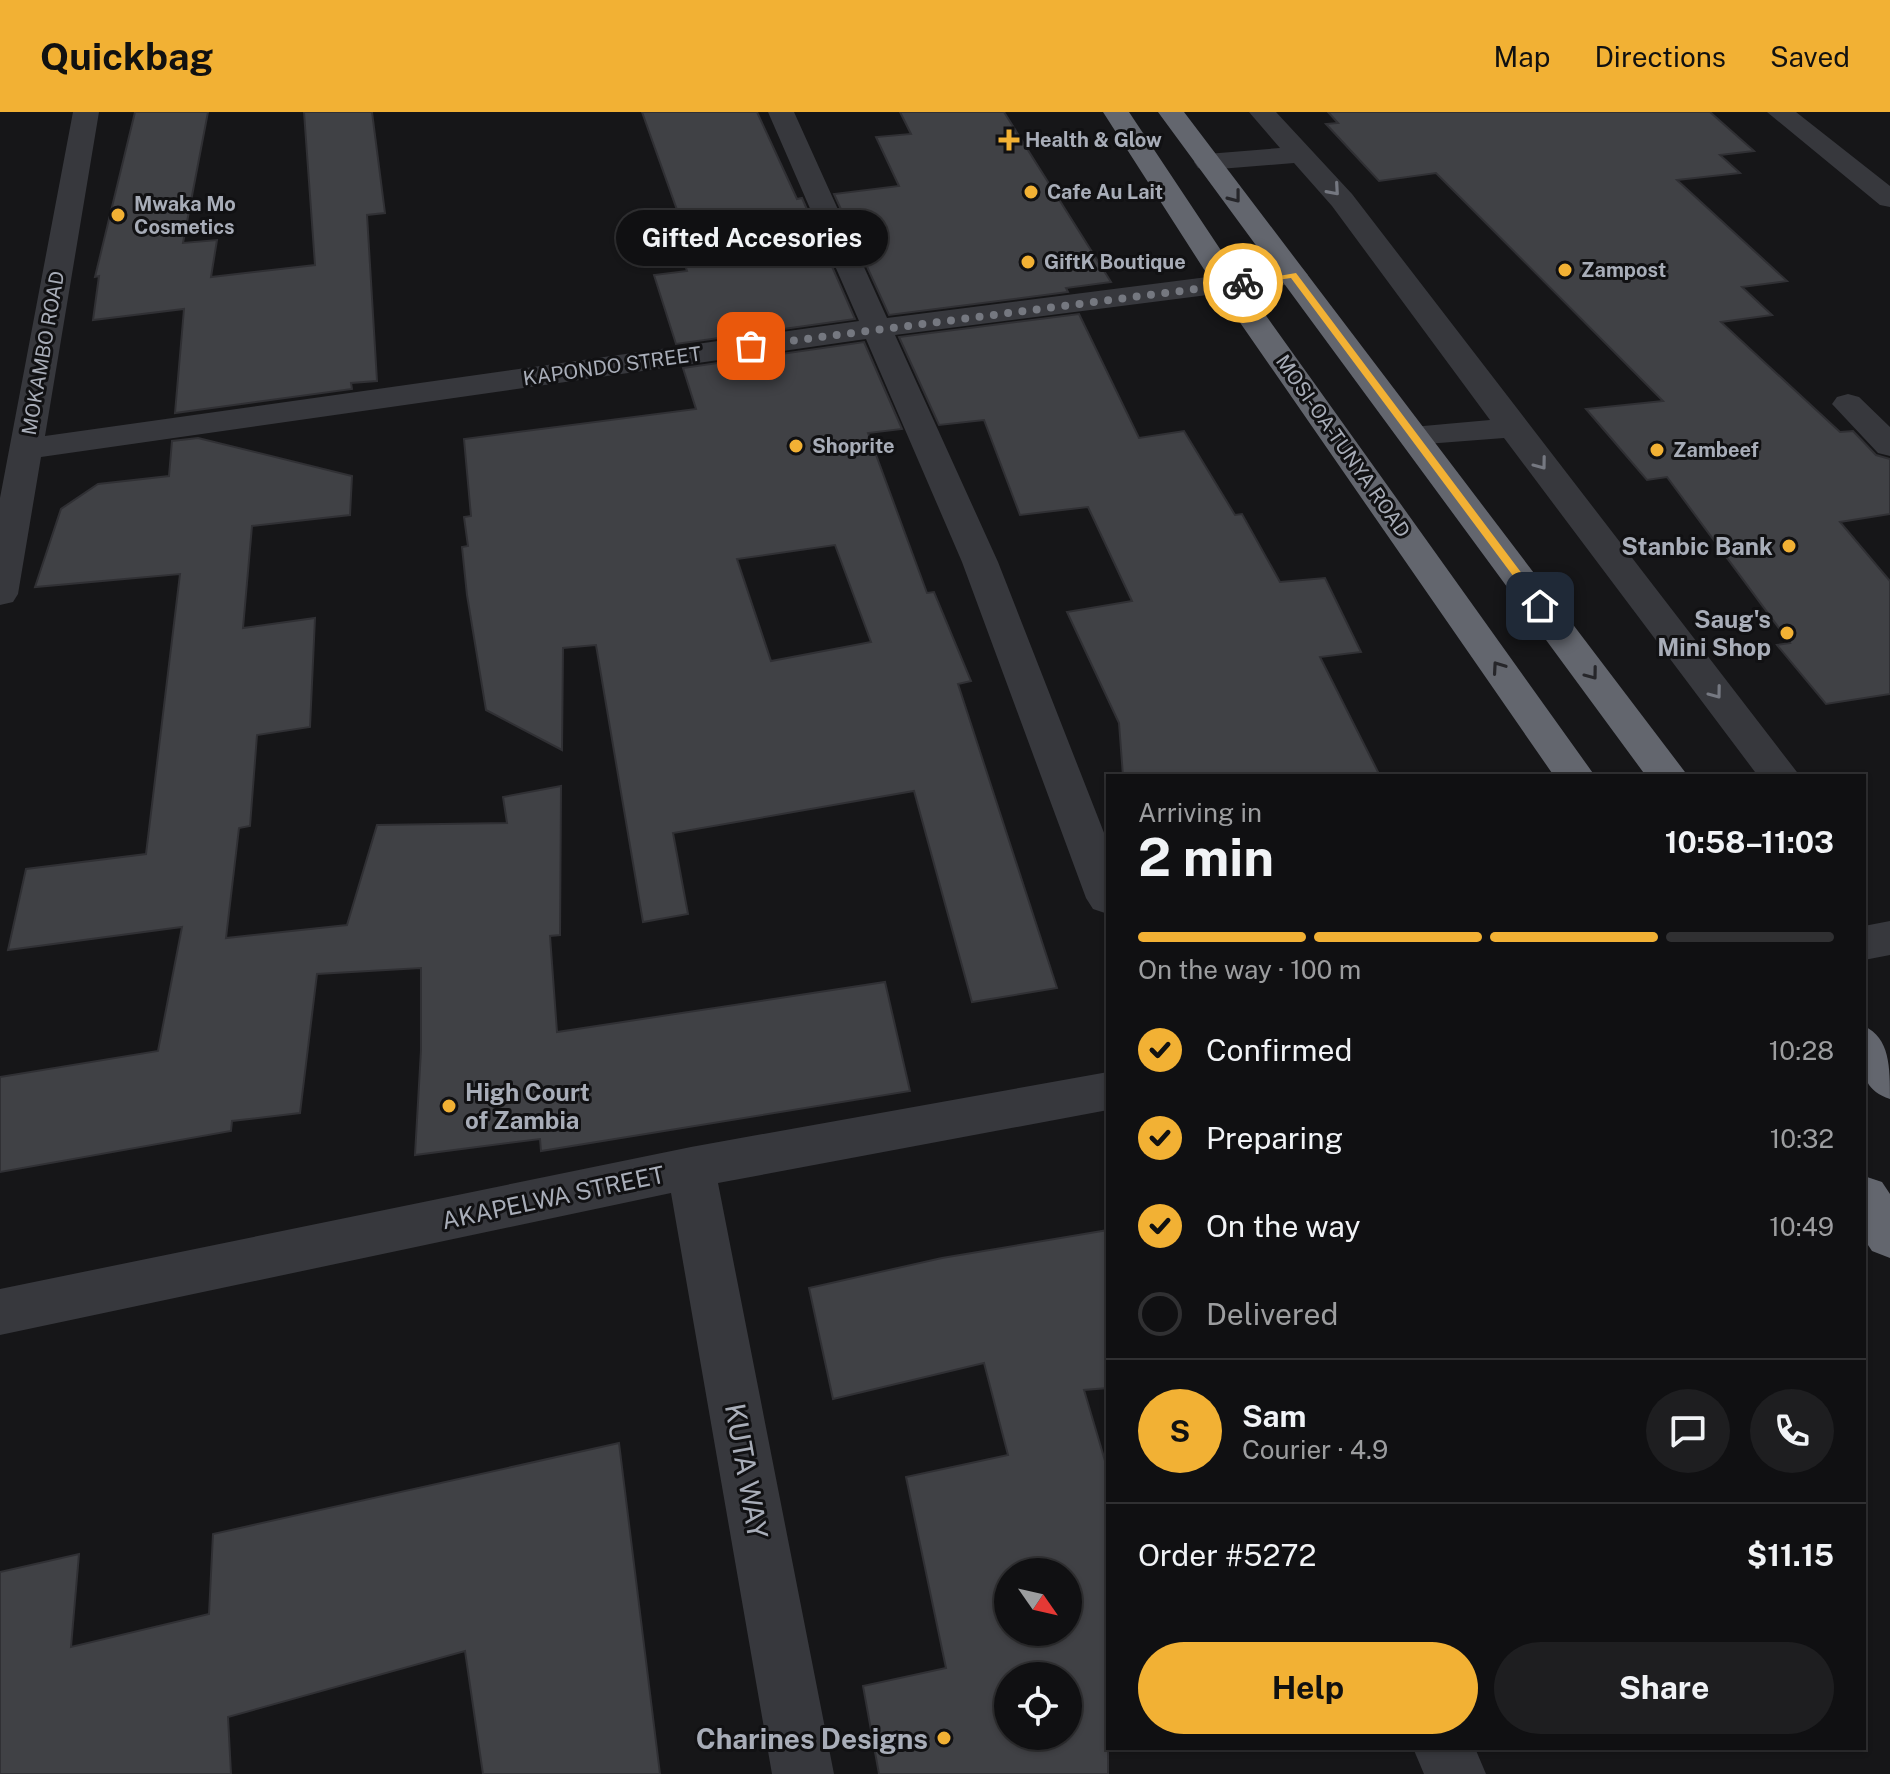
<!DOCTYPE html>
<html lang="en">
<head>
<meta charset="utf-8">
<style>
  :root { --surface:#101012; --page:#1e1e20; --text:#f1f3f6; --muted:#9c9d9f; --line:#303032; --accent:#f2b134 }
  body { margin:0; font-family:"Public Sans",sans-serif; background:var(--page); color:var(--text); height:100vh; display:flex; flex-direction:column; font-size:30px; white-space:nowrap }
  * { box-sizing:border-box; margin:0 }
  p { font-size:26px; color:var(--muted) }
  .icon { flex:none; width:44px; height:44px; fill:none; stroke:currentColor; stroke-width:2; stroke-linecap:round; stroke-linejoin:round }
  .map { position:relative; flex:1; overflow:hidden }
  .panel { position:absolute; left:1106px; top:662px; width:760px; height:976px; display:flex; flex-direction:column; background:var(--surface); border-radius:0px; box-shadow:0 2px 6px #0004,0 0 0 2px var(--line) }
  .panel>* { flex:none }
  .needle { width:52px; rotate:124deg }
  .buttons { position:absolute; left:994px; top:1446px; display:grid; gap:16px }
  .buttons a { display:grid; place-items:center; width:88px; height:88px; border-radius:50%; background:var(--surface); box-shadow:0 2px 6px #0004,0 0 0 2px var(--line); font-size:40px }
  .pin { position:absolute; display:grid; place-items:center; width:68px; height:68px; color:#fff; margin:-34px; border-radius:16px; box-shadow:0 4px 12px #0006 }
  .courier { position:absolute; display:grid; place-items:center; width:80px; height:80px; margin:-40px; border:6px solid #f2b134; border-radius:50%; background:#fff; color:#222; box-shadow:0 2px 10px #0007 }
  .bubble { position:absolute; height:56px; border-radius:28px; background:var(--surface); box-shadow:0 2px 6px #0004,0 0 0 2px var(--line); font-size:26px; font-weight:700; line-height:56px; text-align:center }
  .overview em { font-style:normal; font-weight:700 }
  .overview div { display:flex; flex-direction:column-reverse }
  .overview { display:flex; align-items:center; justify-content:space-between; height:136px; padding:0 32px }
  h1 { font-size:52px; font-weight:700; line-height:60px }
  .bar { display:grid; grid-template-columns:repeat(4,1fr); gap:12px 8px; align-content:center; height:96px; padding:0 32px }
  .bar i { height:10px; border-radius:6px; background:var(--line) }
  .bar .selected { background:var(--accent) }
  .bar p { grid-column:span 4 }
  .line { display:flex; align-items:center; gap:20px; padding:0 32px; border-top:2px solid var(--line) }
  .line div { flex:1 }
  .round { display:grid; place-items:center; flex:none; width:84px; height:84px; border-radius:42px; background:var(--page) }
  ol { padding:0 32px; list-style:none }
  li { display:flex; align-items:center; gap:24px; height:88px }
  li p { margin-inline-start:auto }
  li .icon { padding:8px; border-radius:50%; background:var(--accent); color:#111; stroke-width:4 }
  li:last-child { color:var(--muted) }
  li i { width:44px; height:44px; border:4px solid var(--line); border-radius:50% }
  .primary-button { display:flex; gap:16px; margin-top:auto; padding:16px 32px }
  .primary-button a { flex:1; height:92px; border-radius:48px; background:var(--accent); color:#111; font-size:32px; font-weight:700; line-height:92px; text-align:center }
  .primary-button a+a { background:var(--page); color:var(--text) }
  header { display:flex; align-items:center; gap:48px; box-sizing:border-box; height:112px; padding:0 40px; background:var(--accent); color:#111 }
  header strong { font-size:38px }
  nav { display:flex; gap:44px; margin-inline-start:auto; font-size:28px }
  .map>svg:first-child { display:block }
  .building { fill:#404145; stroke:#303034; stroke-width:2; fill-rule:evenodd }
  .lines { fill:none; stroke-linecap:round; stroke-linejoin:round }
  .minor { fill:#37383d; fill-rule:evenodd }
  .highway { fill:#63666e; fill-rule:evenodd }
  .oneway { stroke:#757881 }
  .oneway2 { stroke:#26262a }
  .route { fill:#f2b134 }
  .done { stroke:#757880; stroke-width:8; stroke-dasharray:0 14.4 }
  .poi-dot { fill:#f2b134; stroke:#111113; stroke-width:3 }
  .labels { text-anchor:middle; dominant-baseline:central; stroke-width:6; stroke-linejoin:round; paint-order:stroke }
  .far-poi-label { font-size:20px; font-weight:bold; fill:#a8adb8; stroke:#111113; text-anchor:start }
  .far-street-label { font-size:20px; fill:#a8adb8; stroke:#111113 }
  .poi-label { font-size:24px; font-weight:bold; fill:#a8adb8; stroke:#111113; text-anchor:end }
  .street-label { font-size:24px; fill:#a8adb8; stroke:#111113 }
  .near-street-label { font-size:28px; fill:#a8adb8; stroke:#111113 }
  .near-poi-label { font-size:28px; font-weight:bold; fill:#a8adb8; stroke:#111113; text-anchor:end }
</style>
</head>
<body>
<header>
<strong>Quickbag</strong>
<nav><a>Map</a><a>Directions</a><a>Saved</a></nav>
</header>
<div class="map">
<svg width="1890" height="1662" viewBox="0 0 1890 1662">
  <rect width="100%" height="100%" fill="#161618"/>
  <path class="building" d="M135 0H208L183 131 217 128 211 165 315 153 304 0H372L385 101 367 103 377 269 351 271 352 277 175 301 184 197 93 208 99 164 95 165Z
    M642 0H757L797 87 802 86 855 207 676 232 654 163 687 159 667 99 677 98Z
    M900 0H1004L1111 170 1066 176 1068 180 889 203 834 82 899 74 876 25 911 22Z
    M1328 0H1710L1754 39 1720 43 1740 61 1677 68 1787 169 1742 175 1772 203 1721 210 1840 320 1853 319 1876 343 1890 347V402L1840 410 1890 469V582L1826 592 1777 533 1790 531 1667 365 1647 368 1586 297 1663 289 1436 61 1379 69 1326 12 1338 11Z
    M1079 202 1139 326 1184 319 1235 403 1242 402 1280 470 1325 466 1361 540 1320 545 1380 664H1123L1119 611 1067 500 1132 489 1088 395 1020 403 984 308 939 313 899 225Z
    M864 230 902 317 868 321 927 481 934 480 971 569 958 572 1057 876 972 890 914 679 673 721 688 802 643 810 596 533 563 536 562 638 486 598 467 483 462 435 468 434 464 405 471 404 464 327 696 297 683 256ZM835 433 871 530 771 549 737 447Z
    M198 326 352 364 350 403 252 414 243 516 315 506 310 615 257 623 250 714 239 716 226 826 347 813 377 713 507 711 503 685 561 674 560 823 550 824 557 920 885 870 910 979 541 1039 540 1027 415 1043 421 938V856L317 862 300 1001 232 1009 231 1019 0 1060V965L158 939 182 815 8 838 26 757 146 742 180 462 35 475 61 397 98 372 169 364 172 329Z
    M1108 1118V1276L1084 1278 1108 1359V1662H879L863 1574 946 1556 906 1365 1008 1343 984 1251 833 1287 809 1176 942 1146ZM1008 1460H1068V1520H1008ZM1008 1564H1068V1624H1008Z
    M619 1331 660 1662H483L465 1539 228 1605 231 1662H0V1460L79 1442 71 1535 209 1502 213 1422Z"/>
  <g class="lines">
    <path class="minor" d="M73 0H99L45 324 859 209 768 0H794L887 206 1293 154 1303 157 1308 163 1303 169 1293 172 895 223 998 450 1108 731V802L1093 797 1086 786 962 450 866 227 41 345 18 482 13 490 0 493V386Z
      M1249 0H1276L1352 82 1800 664H1758L1504 326 1413 333 1401 330 1397 323 1401 316 1490 308 1332 94 1294 51 1207 58 1198 56 1194 50 1198 44 1207 42 1280 36Z
      M1767 0H1796L1890 74V95L1880 93Z
      M1848 282 1859 285 1890 315V344L1878 341 1832 292 1837 285Z
      M1890 809V843L1864 848V814Z
      M1108 960V998L718 1071 834 1662H772L671 1081 0 1223V1177L691 1035Z
      M1413 1636H1475L1486 1662H1424Z"/>
    <path class="highway" d="M1103 0H1129L1242 170 1595 664H1554L1214 173Z
      M1158 0H1184L1688 664H1646Z
      M1864 914C1890 926 1890 955 1890 987 1854 975 1864 946 1864 914Z
      M1864 1064 1882 1070 1890 1082V1146L1872 1139 1864 1127Z"/>
  </g>
  <defs><path id="oneway-chevron" d="M-2-3.5L2.5 0L-2 3.5" fill="none" stroke-width="1.6" stroke-linecap="round" stroke-linejoin="round" transform="scale(2)"/></defs>
  <g class="oneway">
    <use href="#oneway-chevron" transform="translate(1334 78) rotate(49)"/>
    <use href="#oneway-chevron" transform="translate(1541 352) rotate(53)"/>
    <use href="#oneway-chevron" transform="translate(1716 581) rotate(53)"/>
  </g>
  <g class="oneway2">
    <use href="#oneway-chevron" transform="translate(1235 85) rotate(52)"/>
    <use href="#oneway-chevron" transform="translate(1498 555) rotate(-125)"/>
    <use href="#oneway-chevron" transform="translate(1592 562) rotate(53)"/>
  </g>
  <path class="route" d="M1296 161 1544 491V496H1537L1291 166 1243 173 1238 171Z"/>
  <g class="lines">
    <path class="done" d="M751 234 1243 171"/>
  </g>
  <g class="poi-dot">
    <path d="M1005 16h8v8h8v8h-8v8h-8v-8h-8v-8h8z"/>
    <circle cx="1031" cy="80" r="8"/>
    <circle cx="118" cy="103" r="8"/>
    <circle cx="1028" cy="150" r="8"/>
    <circle cx="1565" cy="158" r="8"/>
    <circle cx="796" cy="334" r="8"/>
    <circle cx="1657" cy="338" r="8"/>
    <circle cx="1789" cy="434" r="8"/>
    <circle cx="1787" cy="521" r="8"/>
    <circle cx="449" cy="994" r="8"/>
    <circle cx="944" cy="1626" r="8"/>
  </g>
  <g class="labels">
    <g class="far-poi-label">
      <text x="1025" y="28">Health &amp; Glow</text>
      <text x="1047" y="80">Cafe Au Lait</text>
      <text x="134" y="92">Mwaka Mo<tspan x="134" dy="23">Cosmetics</tspan></text>
      <text x="1044" y="150">GiftK Boutique</text>
      <text x="1581" y="158">Zampost</text>
      <text x="812" y="334">Shoprite</text>
      <text x="1673" y="338">Zambeef</text>
    </g>
    <g class="far-street-label">
      <text transform="translate(43 241) rotate(-80)">MOKAMBO ROAD</text>
      <text transform="translate(612 254) rotate(-8)">KAPONDO STREET</text>
      <text transform="translate(1343 334) rotate(55)">MOSI-OA-TUNYA ROAD</text>
    </g>
    <g class="poi-label">
      <text x="1773" y="434">Stanbic Bank</text>
      <text x="1771" y="507">Saug's<tspan x="1771" dy="28">Mini Shop</tspan></text>
      <text x="465" y="980" text-anchor="start">High Court<tspan x="465" dy="28">of Zambia</tspan></text>
    </g>
    <g class="street-label">
      <text transform="translate(553 1085) rotate(-12)">AKAPELWA STREET</text>
    </g>
    <g class="near-street-label">
      <text transform="translate(747 1359) rotate(80)">KUTA WAY</text>
    </g>
    <g class="near-poi-label">
      <text x="928" y="1626">Charines Designs</text>
    </g>
  </g>
</svg>
<div class="buttons">
<a><svg class="needle" viewBox="-14 -14 28 28"><path d="M0-13l5 13h-10z" fill="#e53935"/><path d="M0 13l5-13h-10z" fill="#9c9d9f"/></svg></a>
<a><svg class="icon" aria-label="locate" viewBox="0 0 24 24"><circle cx="12" cy="12" r="6"/><path d="M12 2v4M12 18v4M2 12h4M18 12h4"/></svg></a>
</div>
<div class="pin" style="left:751px;top:234px;background:#ea580c"><svg class="icon" aria-label="bag" viewBox="0 0 24 24"><path d="M5 8h14l-1 12H6zM9 8a3 3 0 0 1 6 0"/></svg></div>
<div class="pin" style="left:1540px;top:494px;background:#1f2937"><svg class="icon" aria-label="home" viewBox="0 0 24 24"><path d="M3 11l9-7 9 7M6 9v11h12V9"/></svg></div>
<div class="courier" style="left:1243px;top:171px"><svg class="icon" aria-label="bike" viewBox="0 0 24 24"><circle cx="6" cy="16" r="4"/><circle cx="18" cy="16" r="4"/><path d="M6 16l4-8h5l3 8M10 8l3 8H6M13 5h3"/></svg></div>
<div class="bubble" style="left:616px;top:98px;width:272px">Gifted Accesories</div>
<section class="panel">
<div class="overview"><div><h1>2 min</h1><p>Arriving in</p></div><em>10:58–11:03</em></div>
<div class="bar"><i class="selected"></i><i class="selected"></i><i class="selected"></i><i></i><p>On the way · 100 m</p></div>
<ol>
<li><svg class="icon" aria-label="check" viewBox="0 0 24 24"><path d="M5 12l5 5 9-10"/></svg>Confirmed<p>10:28</p></li>
<li><svg class="icon" aria-label="check" viewBox="0 0 24 24"><path d="M5 12l5 5 9-10"/></svg>Preparing<p>10:32</p></li>
<li><svg class="icon" aria-label="check" viewBox="0 0 24 24"><path d="M5 12l5 5 9-10"/></svg>On the way<p>10:49</p></li>
<li><i></i>Delivered</li>
</ol>
<div class="line" style="height:144px"><b class="round" style="background:var(--accent);color:#111">S</b><div><b>Sam</b><p>Courier · 4.9</p></div><a class="round"><svg class="icon" aria-label="chat" viewBox="0 0 24 24"><path d="M4 5h16v11H9l-5 4z"/></svg></a><a class="round"><svg class="icon" aria-label="phone" viewBox="0 0 24 24"><path d="M5 4h4l2 5-3 2q2 4 5 5l2-3 5 2v4C11 20 4 13 5 4z"/></svg></a></div>
<div class="line" style="height:104px"><div>Order #5272</div><b>$11.15</b></div>
<div class="primary-button"><a>Help</a><a>Share</a></div>
</section>
</div>
</body>
</html>
